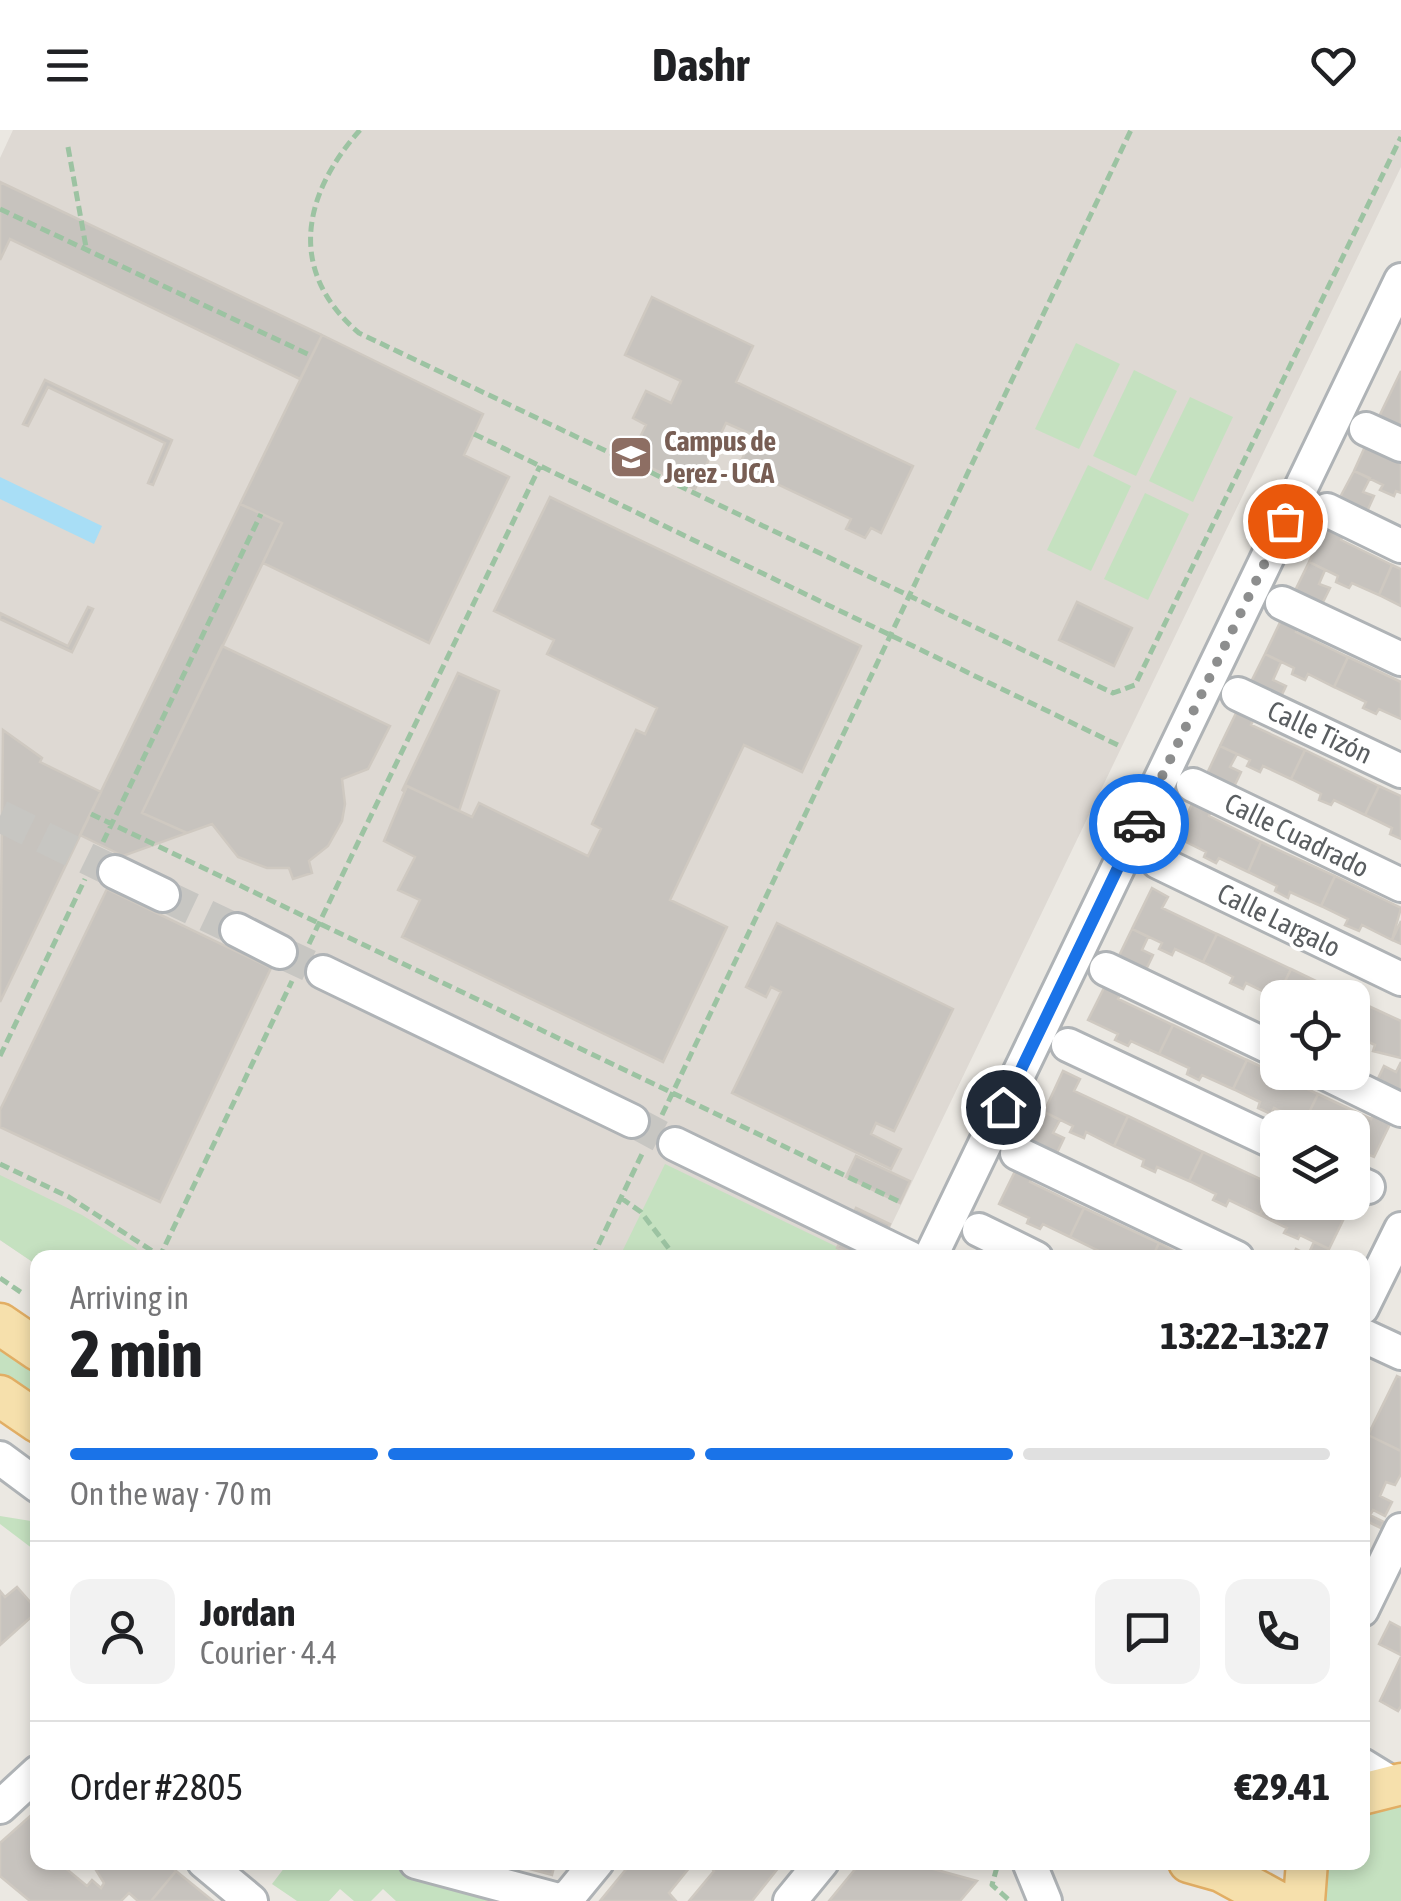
<!DOCTYPE html>
<html lang="en">
<head>
<meta charset="utf-8">
<style>
  :root { --surface:#fff; --page:#f2f2f2; --text:#202124; --muted:#757577; --line:#e0e0e0; --accent:#1a73e8 }
  body { margin:0; font-family:"Asap Condensed",sans-serif; background:var(--page); color:var(--text); height:100vh; display:flex; flex-direction:column; font-size:38px; white-space:nowrap }
  * { box-sizing:border-box; margin:0 }
  p { font-size:32px; color:var(--muted) }
  .icon { flex:none; width:55px; height:55px; fill:none; stroke:currentColor; stroke-width:2; stroke-linecap:round; stroke-linejoin:round }
  .map { position:relative; flex:1; overflow:hidden }
  .side { position:absolute; left:30px; top:1120px; width:1340px; height:620px; display:flex; flex-direction:column; background:var(--surface); border-radius:20px; box-shadow:0 5px 15px #0003 }
  .side>* { flex:none }
  .buttons { position:absolute; left:1260px; top:850px; display:grid; gap:20px }
  .buttons a { display:grid; place-items:center; width:110px; height:110px; border-radius:20px; background:var(--surface); box-shadow:0 5px 15px #0003; font-size:50px }
  .pin { position:absolute; display:grid; place-items:center; width:85px; height:85px; color:#fff; margin:-42px; border:5px solid #fff; border-radius:50%; box-shadow:0 2px 10px #0007 }
  .courier { position:absolute; display:grid; place-items:center; width:100px; height:100px; margin:-50px; border:8px solid #1a73e8; border-radius:50%; background:#fff; color:#222; box-shadow:0 2px 12px #0007 }
  .headline em { font-style:normal; font-weight:700 }
  .headline div { display:flex; flex-direction:column-reverse }
  .headline { display:flex; align-items:center; justify-content:space-between; height:170px; padding:0 40px }
  h1 { font-size:65px; font-weight:700; line-height:75px }
  .bar { display:grid; grid-template-columns:repeat(4,1fr); gap:15px 10px; align-content:center; height:120px; padding:0 40px }
  .bar i { height:12px; border-radius:8px; background:var(--line) }
  .bar .on { background:var(--accent) }
  .bar p { grid-column:span 4 }
  .line { display:flex; align-items:center; gap:25px; padding:0 40px; border-top:2px solid var(--line) }
  .line div { flex:1 }
  .round { display:grid; place-items:center; flex:none; width:105px; height:105px; border-radius:20px; background:var(--page) }
  header { display:flex; justify-content:space-between; align-items:center; height:130px; padding:0 40px; background:var(--surface); font-size:45px; font-weight:700 }
  .map>svg:first-child { display:block }
  .education { fill:#ded9d3 }
  .green { fill:#c5e1c0 }
  .water { fill:#a8def6 }
  .building { fill:#c7c3be; stroke:#cfc9c1; stroke-width:2.5 }
  .lines { fill:none; stroke-linecap:round; stroke-linejoin:round }
  .minor-tunnel { stroke:#c7c6c2; stroke-width:32; stroke-dasharray:32 16; stroke-linecap:butt }
  .minor-casing { stroke:#afb3b6; stroke-width:38 }
  .major-casing { stroke:#e2ae64; stroke-width:45 }
  .path { stroke:#9cc3a2; stroke-width:5; stroke-dasharray:10 5; stroke-linecap:butt }
  .minor { stroke:#fff; stroke-width:32 }
  .major { stroke:#f6e0ac; stroke-width:40 }
  .done { stroke:#8d8e8e; stroke-width:10; stroke-dasharray:0 18 }
  .route { stroke:#1a73e8; stroke-width:12 }
  .labels { text-anchor:middle; dominant-baseline:central; stroke-width:8; stroke-linejoin:round; paint-order:stroke }
  .education-label { font-size:28px; font-weight:bold; fill:#785e54; stroke:#fff; text-anchor:start }
  .street-label { font-size:28px; fill:#5a5e61; stroke:#fff }
</style>
</head>
<body>
<header><svg class="icon" aria-label="menu" viewBox="0 0 24 24"><path d="M4 6h16M4 12h16M4 18h16"/></svg>Dashr<svg class="icon" aria-label="heart" viewBox="0 0 24 24"><path d="M12 20l-8-8c-3-5 5-10 8-4 3-6 11-1 8 4z"/></svg></header>
<div class="map">
<svg width="1401" height="1771" viewBox="0 0 1401 1771">
  <rect width="100%" height="100%" fill="#ebe8e2"/>
  <path class="education" d="M13 0H1401V37L876 1127 38 1128 37 1135 0 1110V28Z"/>
  <path class="green" d="M1076 213 1120 234 1079 319 1035 299Z
    M1134 240 1177 261 1136 346 1093 326Z
    M1190 267 1233 287 1193 372 1149 351Z
    M1088 335 1131 356 1091 441 1047 420Z
    M1145 363 1189 384 1148 470 1104 449Z
    M665 1034 858 1127 619 1128Z
    M0 1045 82 1085 137 1119 132 1127 38 1128 37 1135 0 1110Z
    M0 1216 37 1242V1271L0 1245Z
    M0 1386 37 1392V1422L0 1394Z
    M1401 1670V1771H1320L1323 1733 1362 1732 1363 1682Z
    M288 1733H396L541 1771H396L383 1759 371 1771H354L340 1759 329 1771H297L272 1754Z"/>
  <path class="water" d="M0 347 102 396 94 414 0 369Z"/>
  <path class="building" d="M0 52 322 205 300 249 10 109 0 130Z
    M652 167 753 216 736 252 913 336 881 403 871 398 865 408 846 399 851 389 739 336 753 305 726 293 695 359 630 328 646 295 633 288 646 261 671 273 681 251 625 225Z
    M322 205 483 284 464 325 509 347 429 513 263 433 282 393 240 374Z
    M1401 241V304L1376 293Z
    M45 250 172 310 153 355 148 353 165 313 48 257 28 296 23 294Z
    M1368 310 1401 326V363L1396 361 1394 366 1380 360 1383 355 1354 341Z
    M1354 341 1370 348 1363 362 1374 366 1364 388 1336 375Z
    M550 367 861 516 802 642 744 615 670 770 727 797 663 932 402 807 420 770 398 760 415 727 384 711 407 656 472 687 479 673 588 726 601 699 592 694 636 600 645 604 657 578 547 524 554 510 494 481Z
    M240 374 282 393 142 683 187 703 123 726 80 705Z
    M1329 392 1345 400 1341 410 1392 435 1379 465 1352 453 1349 458 1336 452 1338 446 1309 432Z
    M1309 432 1325 440 1319 454 1330 458 1319 480 1292 467Z
    M1392 435 1401 439V476L1379 465Z
    M1077 472 1132 498 1114 536 1059 510Z
    M88 477 93 479 72 522 0 489V483L68 516Z
    M1284 484 1301 492 1296 502 1348 527 1334 557 1308 544 1305 550 1292 544 1294 538 1265 524Z
    M222 516 390 596 368 639 342 649 345 674 342 691 328 716 309 731 312 743 293 749 289 738H267L238 727 212 694 187 703 142 683Z
    M1265 524 1281 532 1273 550 1286 556 1278 573 1248 558Z
    M1348 527 1401 552V589L1379 579 1376 584 1363 578 1366 572 1334 557Z
    M458 543 499 561 459 681 407 656 402 661Z
    M1240 575 1256 584 1251 595 1305 620 1291 649 1263 636 1260 642 1247 636 1250 630 1220 616Z
    M3 600 42 628 40 632 101 662 0 872Z
    M1220 616 1237 624 1230 637 1241 642 1231 663 1204 650Z
    M1305 620 1379 656 1365 685 1334 670 1331 675 1319 670 1321 664 1291 649Z
    M1379 656 1401 666V709L1390 704 1392 698 1365 685Z
    M1195 668 1213 677 1209 686 1261 712 1248 742 1219 728 1216 733 1204 727 1206 722 1176 707Z
    M1261 712 1335 746 1321 776 1290 762 1288 768 1275 761 1277 756 1248 742Z
    M1335 746 1401 778 1392 810 1362 795 1359 801 1345 795 1348 789 1321 776Z
    M1152 758 1168 767 1162 778 1217 804 1203 832 1175 819 1172 825 1159 819 1162 813 1132 799Z
    M107 759 271 838 160 1072 0 997V980Z
    M1401 791V814L1392 810Z
    M777 793 953 879 894 1001 876 993 871 1004 901 1019 891 1039 732 963 781 862 771 857 766 867 746 857Z
    M1132 799 1148 807 1142 820 1153 825 1143 846 1115 834Z
    M1217 804 1291 839 1277 868 1246 853 1243 859 1230 853 1233 847 1203 832Z
    M1291 839 1351 868H1277Z
    M1108 850 1124 858 1118 869 1173 895 1159 924 1131 911 1128 916 1115 910 1118 904 1088 890Z
    M1352 868 1362 873 1352 893Z
    M1362 873 1401 891V928L1373 921 1375 915 1352 904Z
    M1173 895 1247 930 1233 959 1202 945 1199 950 1187 944 1189 938 1159 924Z
    M1247 930 1318 964 1304 993 1274 978 1271 984 1258 978 1260 972 1233 959Z
    M1401 932V969L1374 957 1384 936 1396 942Z
    M1063 941 1080 949 1074 961 1128 986 1114 1016 1086 1002 1084 1008 1070 1002 1073 996 1044 982Z
    M1318 964 1371 989 1377 978 1394 986 1374 1027 1352 1018V998H1313L1304 993Z
    M1044 982 1060 990 1053 1003 1064 1008 1054 1029 1027 1016Z
    M1128 986 1203 1022 1189 1051 1157 1037 1155 1042 1142 1036 1144 1030 1114 1016Z
    M1203 1022 1273 1055 1260 1085 1229 1070 1226 1076 1213 1070 1216 1064 1189 1051Z
    M856 1026 910 1051 900 1073 846 1047Z
    M1019 1033 1036 1041 1030 1052 1084 1078 1070 1107 1043 1094 1040 1099 1027 1093 1029 1088 999 1074Z
    M1273 1055 1278 1057V1072H1309L1327 1081 1331 1072 1349 1078 1329 1119 1300 1105 1298 1109 1284 1103 1287 1098 1260 1085Z
    M856 1078 890 1094 881 1114 847 1098Z
    M1084 1078 1159 1113 1152 1128 1098 1127 1101 1122 1070 1107Z
    M847 1098 868 1109 859 1128 837 1118Z
    M1314 1112 1329 1119 1325 1128H1292L1296 1119 1308 1125Z
    M1159 1113 1188 1128H1152Z
    M1397 1246 1401 1248V1321L1368 1305Z
    M1368 1305 1401 1321V1344L1395 1355 1386 1352 1380 1366 1392 1372 1385 1386 1373 1380 1370 1385 1384 1392 1381 1398 1362 1389V1316Z
    M17 1457 38 1481 0 1515V1461L5 1467Z
    M1390 1492 1401 1498V1525L1379 1514Z
    M1401 1527V1576L1398 1581 1380 1571Z
    M38 1679V1732H58L87 1756 92 1750 101 1758 104 1753 91 1732H167L176 1741 151 1771H138L129 1763 121 1771H30L0 1746V1713Z
    M504 1732H561L555 1733 552 1745Z
    M632 1732H694L669 1763 676 1771H600Z
    M706 1732H783L752 1771H689L714 1741Z
    M861 1732H908L977 1751 960 1771H829Z
    M176 1741 213 1771H151Z"/>
  <g class="lines">
    <path class="minor-tunnel" d="M0 686 115 742
      M163 765 237 800
      M280 822 323 842
      M632 991 675 1014"/>
    <g class="minor-casing">
      <path id="minor" d="M1366 299 1401 315
        M1327 380 1401 416
        M1282 473 1401 529
        M1238 564 1401 641
        M1193 655 1401 755
        M1158 732 1401 849
        M115 742 163 765
        M237 800 280 822
        M1106 839 1278 921
        M323 842 632 991
        M1068 915 1278 1014
        M1323 942 1401 980
        M675 1014 910 1128
        M1017 1023 1237 1128
        M1352 1050 1368 1057
        M979 1100 1036 1128
        M930 1128 1401 150
        M1362 1178 1401 1099
        M1362 1205 1401 1223
        M0 1328 38 1356
        M1362 1480 1401 1400
        M1362 1635 1393 1654
        M0 1677 38 1642
        M204 1732 251 1771
        M416 1732 562 1771
        M1029 1732 1045 1771
        M565 1771 597 1732
        M790 1771 822 1732"/>
    </g>
    <g class="major-casing">
      <path id="major" d="M0 1194 38 1220
        M0 1266 38 1292
        M1362 1664 1401 1654
        M1189 1732 1221 1741 1276 1771
        M1304 1771 1307 1732"/>
    </g>
    <path class="path" d="M360 0C302 65 287 142 359 203L1113 563 1135 555 1401 7
      M68 17 86 117
      M0 79 312 226
      M474 304 1122 617
      M91 684 902 1073
      M103 712 261 384
      M309 814 540 336
      M0 926 85 749
      M662 985 1131 0
      M0 1034 69 1067 160 1126
      M621 1068 641 1082 676 1128
      M159 1128 292 851
      M592 1128 643 1022
      M0 1148 22 1163
      M997 1737 992 1755 1009 1770"/>
    <use href="#minor" class="minor"/>
    <use href="#major" class="major"/>
  </g>
  <g class="lines">
    <path class="done" d="M1139 694 1285 391"/>
    <path class="route" d="M1003 977 1139 694"/>
  </g>
  <defs>
    <g id="university-square" transform="scale(2.25)"><rect x="-9" y="-9" width="18" height="18" rx="4" fill="#8d6e63" stroke="#fff"/><path d="M0-5L7-2L0 1L-7-2ZM-4 1L0 2.5L4 1V4Q0 6-4 4Z" fill="#fff"/></g>
  </defs>
  <g fill-rule="evenodd">
    <use href="#university-square" x="631" y="327"/>
  </g>
  <g class="labels">
    <g class="education-label">
      <text x="664" y="311">Campus de<tspan x="664" dy="32">Jerez - UCA</tspan></text>
    </g>
    <g class="street-label">
      <text transform="translate(1320 602) rotate(25)">Calle Tizón</text>
      <text transform="translate(1297 705) rotate(26)">Calle Cuadrado</text>
      <text transform="translate(1279 790) rotate(26)">Calle Largalo</text>
    </g>
  </g>
</svg>
<div class="buttons">
<a><svg class="icon" aria-label="locate" viewBox="0 0 24 24"><circle cx="12" cy="12" r="6"/><path d="M12 2v4M12 18v4M2 12h4M18 12h4"/></svg></a>
<a><svg class="icon" aria-label="layers" viewBox="0 0 24 24"><path d="M12 4l9 5-9 5-9-5zM3 14l9 5 9-5"/></svg></a>
</div>
<div class="pin" style="left:1285px;top:391px;background:#ea580c"><svg class="icon" aria-label="bag" viewBox="0 0 24 24"><path d="M5 8h14l-1 12H6zM9 8a3 3 0 0 1 6 0"/></svg></div>
<div class="pin" style="left:1003px;top:977px;background:#1f2937"><svg class="icon" aria-label="home" viewBox="0 0 24 24"><path d="M3 11l9-7 9 7M6 9v11h12V9"/></svg></div>
<div class="courier" style="left:1139px;top:694px"><svg class="icon" aria-label="car" viewBox="0 0 24 24"><path d="M5 17H2v-5l4-1 3-4h7l3 4 3 1v5h-3M9 17h6M6 11h13"/><circle cx="7" cy="17" r="2"/><circle cx="17" cy="17" r="2"/></svg></div>
<section class="side">
<div class="headline"><div><h1>2 min</h1><p>Arriving in</p></div><em>13:22–13:27</em></div>
<div class="bar"><i class="on"></i><i class="on"></i><i class="on"></i><i></i><p>On the way · 70 m</p></div>
<div class="line" style="height:180px"><a class="round"><svg class="icon" aria-label="person" viewBox="0 0 24 24"><circle cx="12" cy="8" r="4"/><path d="M4 21q1-7 8-7t8 7"/></svg></a><div><b>Jordan</b><p>Courier · 4.4</p></div><a class="round"><svg class="icon" aria-label="chat" viewBox="0 0 24 24"><path d="M4 5h16v11H9l-5 4z"/></svg></a><a class="round"><svg class="icon" aria-label="phone" viewBox="0 0 24 24"><path d="M5 4h4l2 5-3 2q2 4 5 5l2-3 5 2v4C11 20 4 13 5 4z"/></svg></a></div>
<div class="line" style="height:130px"><div>Order #2805</div><b>€29.41</b></div>
</section>
</div>
</body>
</html>
